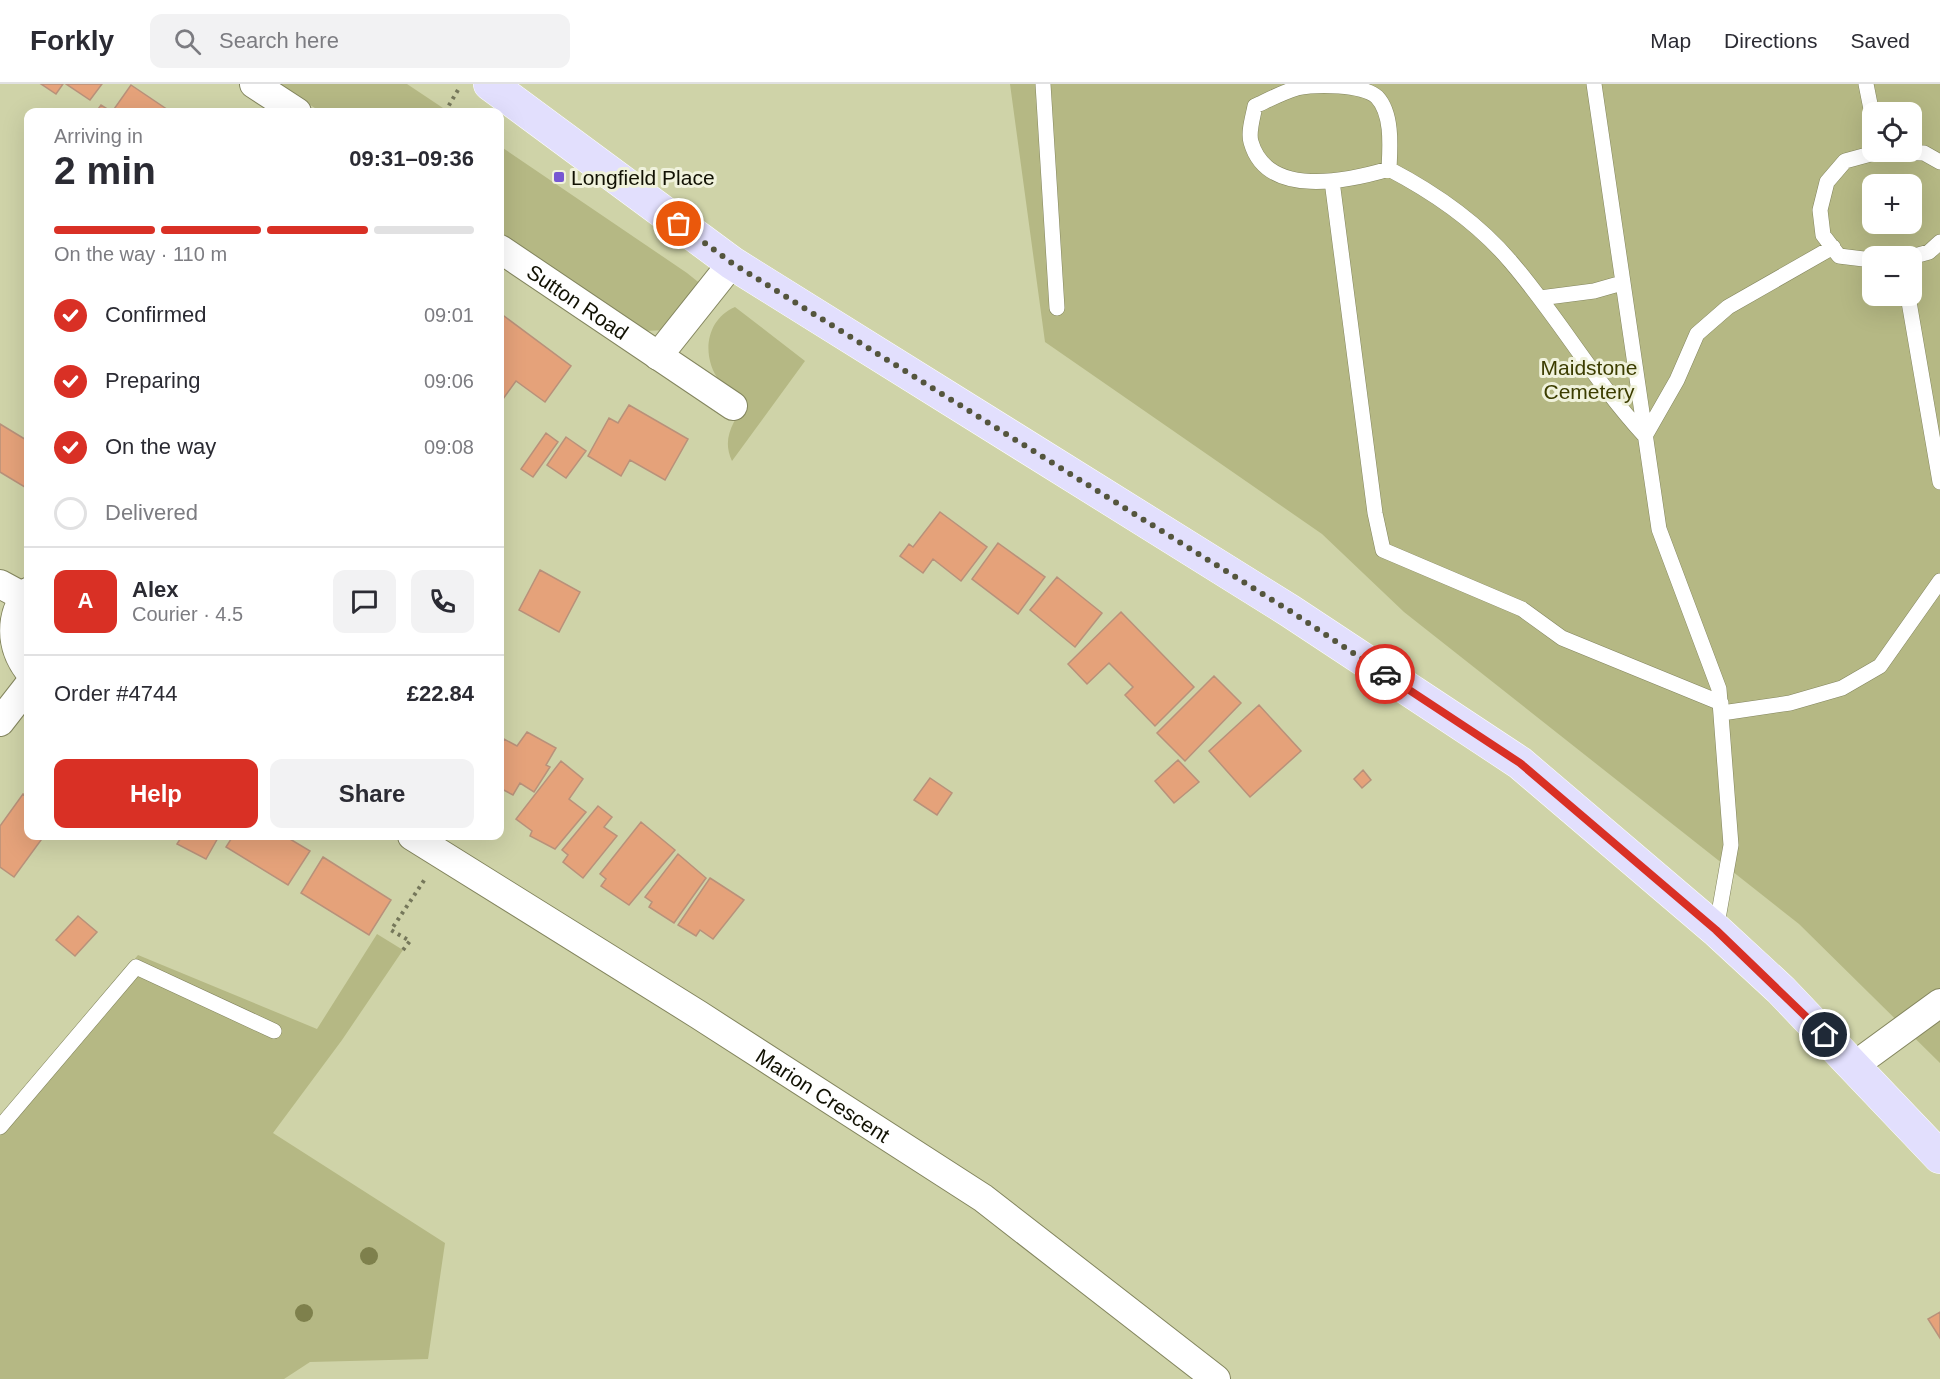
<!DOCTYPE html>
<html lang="en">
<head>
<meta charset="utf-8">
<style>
  :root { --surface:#fff; --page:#f2f2f3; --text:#2b2b33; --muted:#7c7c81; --line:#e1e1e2; --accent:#d93025 }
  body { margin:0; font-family:Helvetica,sans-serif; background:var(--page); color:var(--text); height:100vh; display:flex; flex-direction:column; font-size:22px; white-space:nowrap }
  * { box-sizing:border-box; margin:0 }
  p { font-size:20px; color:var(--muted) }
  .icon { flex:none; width:33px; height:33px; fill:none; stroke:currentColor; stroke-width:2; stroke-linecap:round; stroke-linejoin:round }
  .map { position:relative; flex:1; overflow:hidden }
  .sheet { position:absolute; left:24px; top:24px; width:480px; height:732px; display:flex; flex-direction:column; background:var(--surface); border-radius:12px; box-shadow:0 6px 24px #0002 }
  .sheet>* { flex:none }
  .controls { position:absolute; left:1862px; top:18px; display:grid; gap:12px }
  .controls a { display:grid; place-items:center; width:60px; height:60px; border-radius:12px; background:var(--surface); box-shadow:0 6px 24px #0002; font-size:30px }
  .pin { position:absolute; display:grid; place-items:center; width:51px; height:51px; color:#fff; margin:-26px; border:3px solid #fff; border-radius:50%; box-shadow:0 2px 6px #0007 }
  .courier { position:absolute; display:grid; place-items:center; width:60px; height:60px; margin:-30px; border:4px solid #d93025; border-radius:50%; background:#fff; color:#222; box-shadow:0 2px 8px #0007 }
  .overview em { font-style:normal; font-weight:700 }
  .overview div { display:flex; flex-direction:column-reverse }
  .overview { display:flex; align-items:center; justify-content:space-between; height:102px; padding:0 30px }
  h1 { font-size:39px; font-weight:700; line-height:45px }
  .bar { display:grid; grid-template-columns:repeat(4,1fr); gap:9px 6px; align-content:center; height:72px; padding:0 30px }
  .bar i { height:8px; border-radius:4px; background:var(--line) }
  .bar .selected { background:var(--accent) }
  .bar p { grid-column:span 4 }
  .line { display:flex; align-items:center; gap:15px; padding:0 30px; border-top:2px solid var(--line) }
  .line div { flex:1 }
  .round { display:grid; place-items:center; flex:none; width:63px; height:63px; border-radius:12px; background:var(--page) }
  ol { padding:0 30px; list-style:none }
  li { display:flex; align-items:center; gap:18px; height:66px }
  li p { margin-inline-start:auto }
  li .icon { padding:6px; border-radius:50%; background:var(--accent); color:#fff; stroke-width:4 }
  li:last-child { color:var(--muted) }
  li i { width:33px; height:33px; border:3px solid var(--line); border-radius:50% }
  .action { display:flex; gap:12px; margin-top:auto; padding:12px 30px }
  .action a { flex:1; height:69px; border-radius:12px; background:var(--accent); color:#fff; font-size:24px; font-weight:700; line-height:69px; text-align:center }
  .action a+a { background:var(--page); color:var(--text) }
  header { display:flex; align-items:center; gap:36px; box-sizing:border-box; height:84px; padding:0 30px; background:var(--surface); border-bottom:2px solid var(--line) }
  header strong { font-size:28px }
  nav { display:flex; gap:33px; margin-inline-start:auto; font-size:21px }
  .search { width:420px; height:54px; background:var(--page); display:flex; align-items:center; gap:15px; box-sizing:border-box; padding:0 21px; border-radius:12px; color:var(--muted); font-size:22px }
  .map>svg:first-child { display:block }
  .green { fill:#b5b884; fill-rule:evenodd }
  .building { fill:#e5a27a; stroke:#b8917a; stroke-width:1.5 }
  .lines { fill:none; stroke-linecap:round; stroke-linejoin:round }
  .lane-casing { stroke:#83855e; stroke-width:16 }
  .street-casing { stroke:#83855e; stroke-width:30 }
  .primary-casing { stroke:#fff; stroke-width:34 }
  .path { stroke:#75775a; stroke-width:4; stroke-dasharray:3 4.5; stroke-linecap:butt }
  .lane { stroke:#fff; stroke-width:15 }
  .street { stroke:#fff; stroke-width:28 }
  .primary { stroke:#e2dffd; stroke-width:33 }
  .tree { fill:#7e804c }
  .done { stroke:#54553d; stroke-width:6; stroke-dasharray:0 10.8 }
  .route { stroke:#d93025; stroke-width:8 }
  .poi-dot { fill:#7758d2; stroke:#f0f2dc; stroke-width:2 }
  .labels { text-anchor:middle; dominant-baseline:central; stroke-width:6; stroke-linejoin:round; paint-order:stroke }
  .poi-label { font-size:21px; fill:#111103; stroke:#f0f2dc; text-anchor:start }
  .street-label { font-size:21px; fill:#111103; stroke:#f0f2dc }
  .park-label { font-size:21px; fill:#3c3d00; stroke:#f0f2dc }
</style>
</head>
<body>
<header>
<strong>Forkly</strong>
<div class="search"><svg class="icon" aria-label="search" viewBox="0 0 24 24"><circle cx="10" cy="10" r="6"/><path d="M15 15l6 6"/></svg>Search here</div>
<nav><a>Map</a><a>Directions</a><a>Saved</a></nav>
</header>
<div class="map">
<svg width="1940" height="1295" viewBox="0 0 1940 1295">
  <rect width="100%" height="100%" fill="#cfd3a8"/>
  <path class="green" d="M278 0H407L449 28H321Z
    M1010 0H1940V979L1799 840 1404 528 1322 450 1045 258ZM1872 28H1911V68H1872ZM1872 100H1911V140H1872ZM1872 172H1911V212H1872Z
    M500 62 687 189 702 201 667 246 644 247 500 150Z
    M735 223 805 277 732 377C721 354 734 337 747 317 738 311 726 306 720 298 701 273 705 236 735 223Z
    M377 850 403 866 342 956 273 1049 445 1159 428 1275 310 1278 284 1295H0V1040L138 871 317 945Z"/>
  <path class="building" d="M41 0H63L56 10Z
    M66 0H102L90 16Z
    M131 1 171 28H96L101 21 112 28Z
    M500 229 571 282 545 318 516 297 503 315 500 312Z
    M629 321 688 355 665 396 630 376 621 392 588 372 609 334 618 339Z
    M0 340 28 357V405L0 388Z
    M546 349 558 358 533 393 521 385Z
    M566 353 586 367 566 394 547 381Z
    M940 428 987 463 961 497 933 475 923 489 900 472 909 460 913 463Z
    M998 459 1045 493 1018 530 972 495Z
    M540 486 580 508 559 548 519 526Z
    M1057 493 1102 529 1075 563 1030 526Z
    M1121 528 1194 603 1155 642 1125 611 1133 603 1109 579 1087 600 1068 580Z
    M1214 592 1241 619 1185 677 1157 649Z
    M1259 621 1301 667 1250 713 1209 667Z
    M527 648 556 664 546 681 550 683 534 708 520 699 513 711 500 704V662L504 655 517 662Z
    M1178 676 1199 698 1174 719 1155 697Z
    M561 677 583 695 569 715 586 728 555 765 530 752 532 747 516 735Z
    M1363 686 1371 696 1362 704 1354 695Z
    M930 694 952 709 937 731 914 716Z
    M23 710 28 713V752H44L14 793 0 783V742Z
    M598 722 612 733 604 743 617 752 583 794 563 778 568 771 562 766Z
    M641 738 675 766 629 821 601 802 606 795 600 790Z
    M182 752H219L206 775 177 760Z
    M233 752H285L310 767 288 801 226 763Z
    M678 770 706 794 674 839 649 823 652 818 645 813Z
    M323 773 391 816 369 851 301 809Z
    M710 794 744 816 713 855 700 846 696 852 678 841Z
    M78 832 97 848 75 872 56 856Z
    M1940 1228V1254L1928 1235Z"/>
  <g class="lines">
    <g class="lane-casing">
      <path id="lane" d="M1043 0 1057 224
        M1594 0 1659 445 1719 605 1731 761 1716 846
        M1866 0 1872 30
        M1892 68 1924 69 1940 78
        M1389 85C1390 64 1393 30 1377 13 1362 0 1317 0 1297 4 1283 8 1268 16 1255 22 1253 33 1248 48 1251 58 1267 115 1348 97 1389 85 1433 108 1479 140 1511 178 1559 234 1595 298 1645 352L1677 296 1697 250 1728 223 1833 163
        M1332 97 1375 429 1383 466 1522 525 1562 554 1721 619
        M1911 173 1929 168 1940 158
        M1872 176 1839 172 1823 151 1820 126 1827 98 1845 77 1878 68
        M1908 212 1940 398
        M1540 214 1594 207 1622 199
        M1722 629 1790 619 1842 604 1880 582 1940 497
        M0 1043 136 883 274 947"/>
    </g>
    <g class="street-casing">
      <g id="street">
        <path d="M254 0 297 28"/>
        <path id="s1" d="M500 165 733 322"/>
        <path d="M658 272 732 179"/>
        <path d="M0 500 24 513"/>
        <path d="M28 508C9 532 10 562 28 586"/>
        <path d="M0 638 28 602"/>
        <path id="s2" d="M412 752 699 931 983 1114 1216 1295"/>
        <path d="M1855 981 1940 919"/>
      </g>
    </g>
    <g class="primary-casing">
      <path id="primary" d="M490 0 732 179 1290 527 1520 679 1716 846 1781 906 1940 1073"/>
    </g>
    <path class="path" d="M445 28 458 6
      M403 866 410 857 391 846 425 795"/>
    <use href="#lane" class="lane"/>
    <use href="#street" class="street"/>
    <use href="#primary" class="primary"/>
  </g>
  <g class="tree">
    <circle cx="369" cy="1172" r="9"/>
    <circle cx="304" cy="1229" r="9"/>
  </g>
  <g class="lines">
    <path class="done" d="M679 140 732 179 1290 527 1385 590"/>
    <path class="route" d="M1385 590 1520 679 1716 846 1825 951"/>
  </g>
  <rect class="poi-dot" x="553" y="87" width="12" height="12" rx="3"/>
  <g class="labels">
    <g class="poi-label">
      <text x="571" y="93">Longfield Place</text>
    </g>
    <g class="street-label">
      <text stroke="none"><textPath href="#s1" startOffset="94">Sutton Road</textPath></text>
      <text stroke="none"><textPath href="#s2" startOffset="486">Marion Crescent</textPath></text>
    </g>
    <g class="park-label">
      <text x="1589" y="283">Maidstone<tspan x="1589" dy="24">Cemetery</tspan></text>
    </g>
  </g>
</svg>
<div class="controls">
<a><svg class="icon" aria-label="locate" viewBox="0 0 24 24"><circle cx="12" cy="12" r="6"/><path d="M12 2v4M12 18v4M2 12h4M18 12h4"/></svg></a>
<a>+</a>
<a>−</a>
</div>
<div class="pin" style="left:679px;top:140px;background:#ea580c"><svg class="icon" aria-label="bag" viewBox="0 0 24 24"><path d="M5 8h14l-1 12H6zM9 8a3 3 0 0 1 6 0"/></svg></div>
<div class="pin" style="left:1825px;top:951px;background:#1f2937"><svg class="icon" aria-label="home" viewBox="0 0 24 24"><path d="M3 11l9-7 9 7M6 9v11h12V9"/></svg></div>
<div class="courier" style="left:1385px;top:590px"><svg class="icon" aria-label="car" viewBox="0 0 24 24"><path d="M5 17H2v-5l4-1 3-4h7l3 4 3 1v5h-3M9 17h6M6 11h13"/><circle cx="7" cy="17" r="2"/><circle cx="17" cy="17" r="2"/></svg></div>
<section class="sheet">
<div class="overview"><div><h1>2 min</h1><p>Arriving in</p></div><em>09:31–09:36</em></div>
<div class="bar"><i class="selected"></i><i class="selected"></i><i class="selected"></i><i></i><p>On the way · 110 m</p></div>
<ol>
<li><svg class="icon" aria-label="check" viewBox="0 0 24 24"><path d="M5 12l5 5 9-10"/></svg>Confirmed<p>09:01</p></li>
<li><svg class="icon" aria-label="check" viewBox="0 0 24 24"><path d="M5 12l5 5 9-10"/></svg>Preparing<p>09:06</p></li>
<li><svg class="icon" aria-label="check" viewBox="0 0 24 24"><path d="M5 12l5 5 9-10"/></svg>On the way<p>09:08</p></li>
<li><i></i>Delivered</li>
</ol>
<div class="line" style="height:108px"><b class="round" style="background:var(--accent);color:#fff">A</b><div><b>Alex</b><p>Courier · 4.5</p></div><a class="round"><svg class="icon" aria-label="chat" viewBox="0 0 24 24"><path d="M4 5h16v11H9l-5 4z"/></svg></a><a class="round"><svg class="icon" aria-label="phone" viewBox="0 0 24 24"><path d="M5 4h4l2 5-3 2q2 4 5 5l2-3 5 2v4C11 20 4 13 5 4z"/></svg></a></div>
<div class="line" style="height:78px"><div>Order #4744</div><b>£22.84</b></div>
<div class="action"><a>Help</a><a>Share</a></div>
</section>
</div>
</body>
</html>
